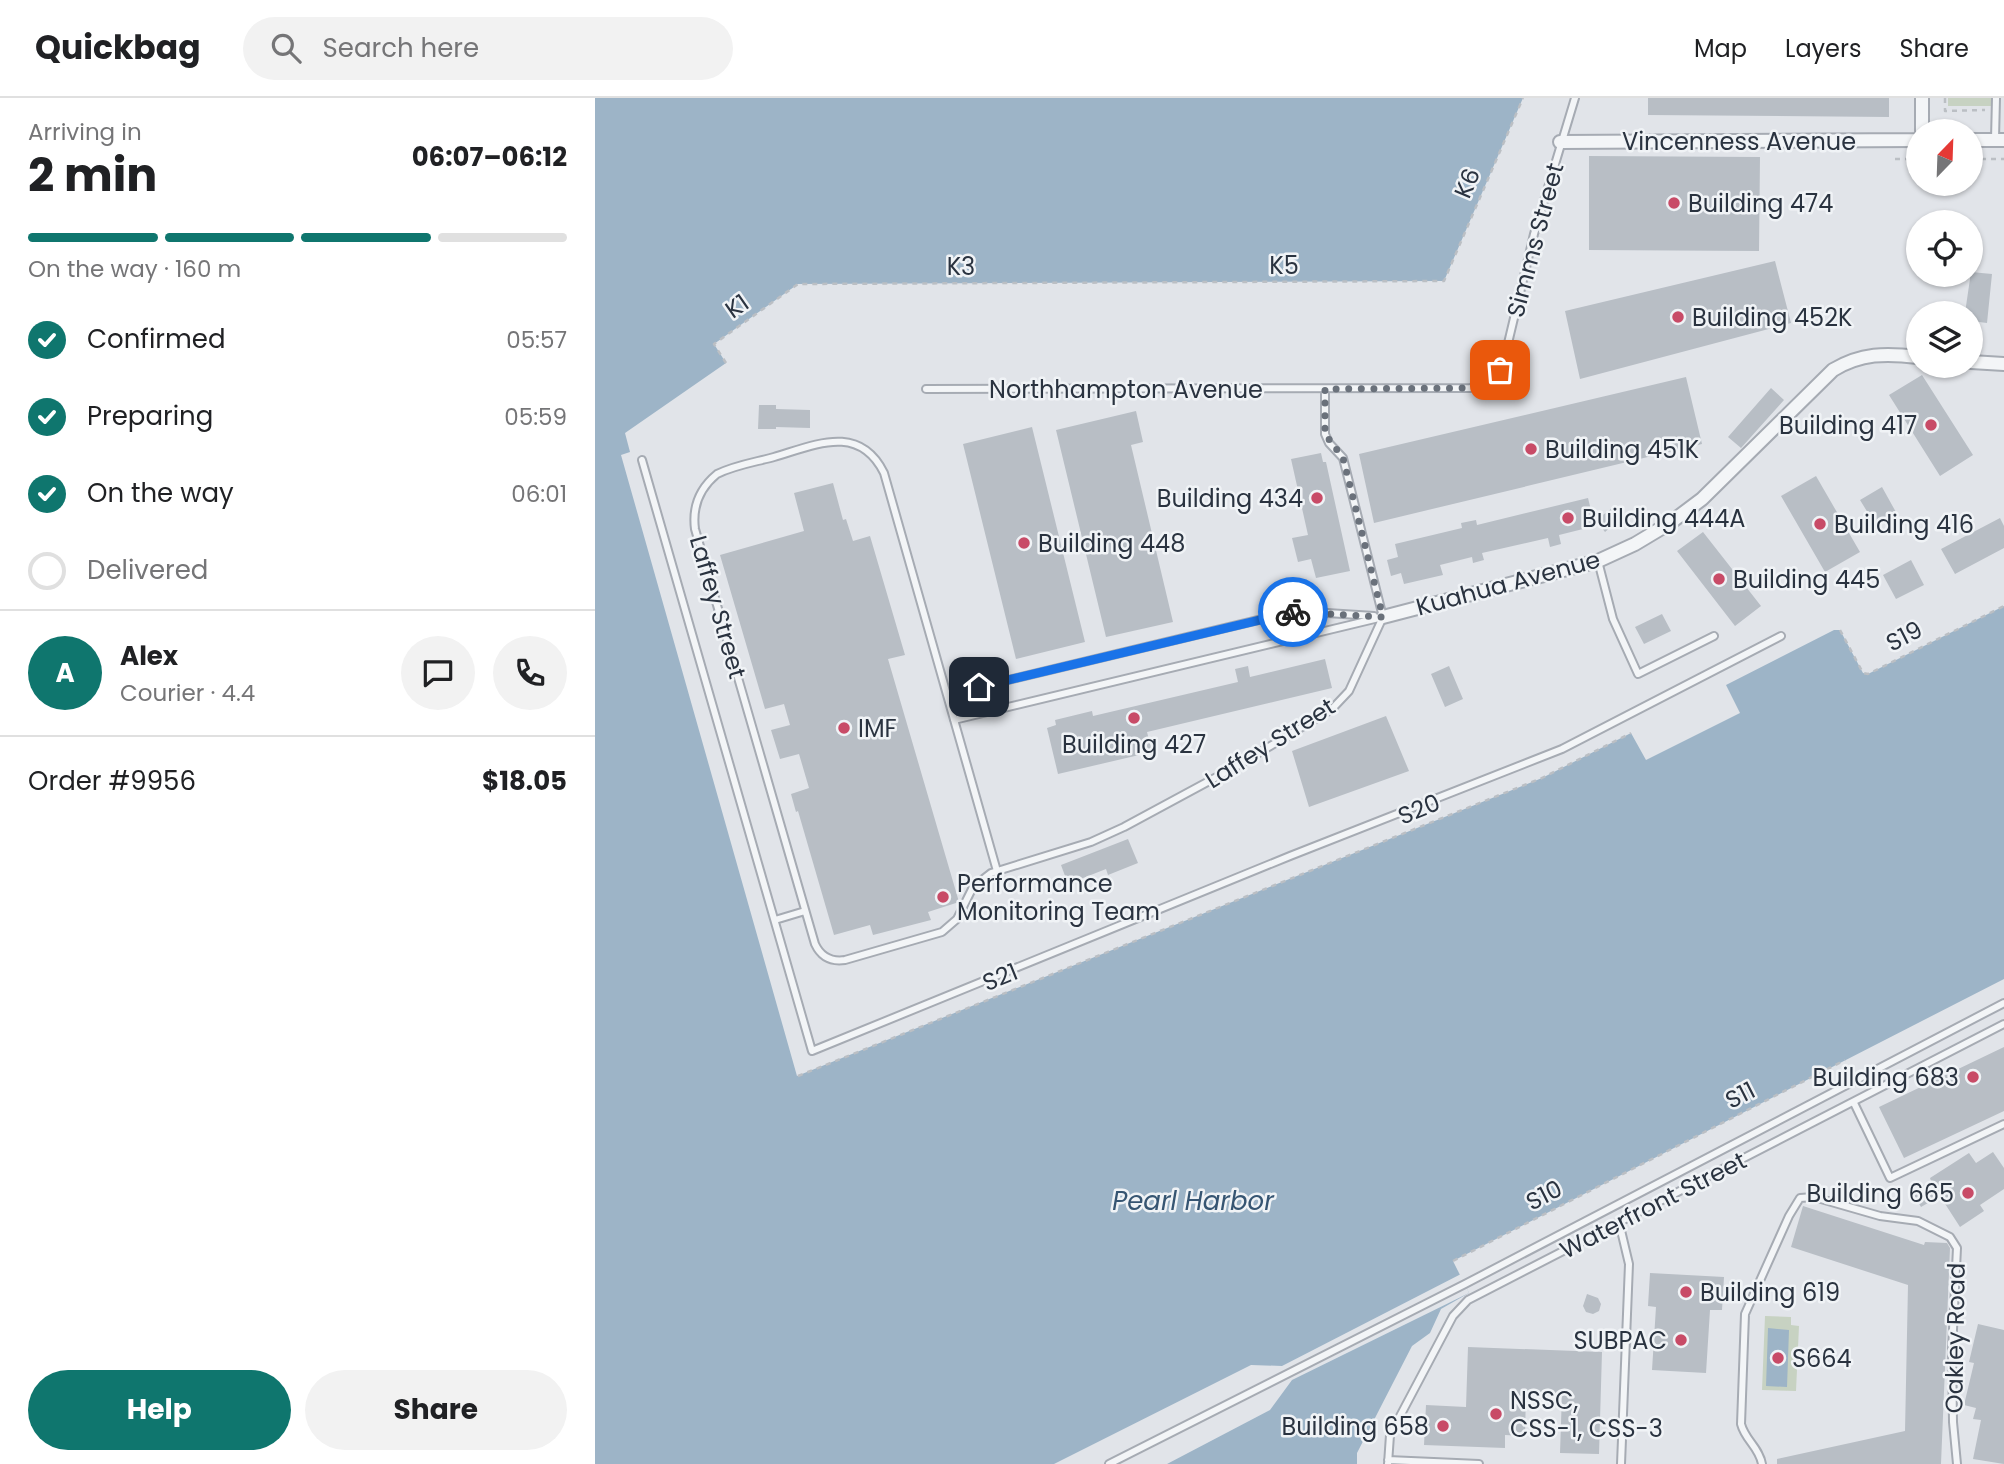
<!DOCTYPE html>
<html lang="en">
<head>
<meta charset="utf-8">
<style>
  :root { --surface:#fff; --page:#f2f2f2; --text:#202124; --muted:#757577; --line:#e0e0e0; --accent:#0f766e }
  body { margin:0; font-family:Poppins,sans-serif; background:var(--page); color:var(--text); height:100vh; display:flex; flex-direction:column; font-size:26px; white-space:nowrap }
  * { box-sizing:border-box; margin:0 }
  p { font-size:23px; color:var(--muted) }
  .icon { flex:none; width:38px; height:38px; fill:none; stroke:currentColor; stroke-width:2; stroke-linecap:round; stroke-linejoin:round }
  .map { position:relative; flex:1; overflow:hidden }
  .side { display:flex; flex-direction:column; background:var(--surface); width:595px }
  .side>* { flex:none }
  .needle { width:46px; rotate:23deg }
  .tools { position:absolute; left:1311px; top:21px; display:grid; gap:14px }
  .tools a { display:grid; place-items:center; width:77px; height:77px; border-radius:50%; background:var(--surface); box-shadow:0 2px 5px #0004; font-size:35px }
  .pin { position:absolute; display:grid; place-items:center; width:60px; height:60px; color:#fff; margin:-30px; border-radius:14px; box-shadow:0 4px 10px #0006 }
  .courier { position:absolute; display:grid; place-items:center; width:70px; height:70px; margin:-35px; border:5px solid #1a73e8; border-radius:50%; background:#fff; color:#222; box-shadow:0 2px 9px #0007 }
  .headline em { font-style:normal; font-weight:700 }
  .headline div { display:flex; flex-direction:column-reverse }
  .headline { display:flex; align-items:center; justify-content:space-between; height:119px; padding:0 28px }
  h1 { font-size:46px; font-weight:700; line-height:52px }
  .bar { display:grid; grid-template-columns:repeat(4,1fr); gap:10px 7px; align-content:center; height:84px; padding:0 28px }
  .bar i { height:9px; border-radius:5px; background:var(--line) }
  .bar .on { background:var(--accent) }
  .bar p { grid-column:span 4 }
  .line { display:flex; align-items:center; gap:18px; padding:0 28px; border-top:2px solid var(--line) }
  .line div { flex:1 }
  .round { display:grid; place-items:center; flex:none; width:74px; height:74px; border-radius:37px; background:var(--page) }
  ol { padding:0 28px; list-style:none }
  li { display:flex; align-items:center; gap:21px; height:77px }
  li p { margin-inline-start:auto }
  li .icon { padding:7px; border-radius:50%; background:var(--accent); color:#fff; stroke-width:4 }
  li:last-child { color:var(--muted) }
  li i { width:38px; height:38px; border:4px solid var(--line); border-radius:50% }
  .action { display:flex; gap:14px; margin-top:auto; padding:14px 28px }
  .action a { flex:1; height:80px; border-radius:42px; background:var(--accent); color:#fff; font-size:28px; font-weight:700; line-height:80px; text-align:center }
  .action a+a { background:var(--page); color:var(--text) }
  header { display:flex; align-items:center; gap:42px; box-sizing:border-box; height:98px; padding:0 35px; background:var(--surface); border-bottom:2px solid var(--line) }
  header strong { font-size:33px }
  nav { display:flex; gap:38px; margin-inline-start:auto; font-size:24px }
  .search { width:490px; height:63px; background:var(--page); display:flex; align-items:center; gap:18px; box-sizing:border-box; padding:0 24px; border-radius:38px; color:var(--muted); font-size:26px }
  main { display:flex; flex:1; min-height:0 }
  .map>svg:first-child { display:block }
  .green { fill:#c7d2c2 }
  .water { fill:#9db4c7 }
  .pier { fill:#e1e4e9 }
  .building { fill:#b8bec5 }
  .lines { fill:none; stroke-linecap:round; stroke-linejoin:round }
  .service-casing { stroke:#a6abb3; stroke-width:10 }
  .minor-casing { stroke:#a6abb3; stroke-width:16 }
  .path { stroke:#bbbfc4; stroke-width:2.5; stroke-dasharray:5 5; stroke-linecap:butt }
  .service { stroke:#f3f5f7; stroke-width:6 }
  .minor { stroke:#f3f5f7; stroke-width:12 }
  .done { stroke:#6a717b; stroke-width:7; stroke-dasharray:0 12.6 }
  .route { stroke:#1a73e8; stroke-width:9 }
  .poi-dot { fill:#c84b67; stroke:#f0f3f6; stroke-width:2.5 }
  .labels { text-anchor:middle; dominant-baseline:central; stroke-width:5; stroke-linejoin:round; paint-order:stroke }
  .street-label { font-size:24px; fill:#2a3340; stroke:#f0f3f6 }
  .poi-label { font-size:24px; fill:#2a3340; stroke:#f0f3f6; text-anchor:start }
  .water-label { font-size:26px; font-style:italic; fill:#365572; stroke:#f0f3f6 }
</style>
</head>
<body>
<header>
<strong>Quickbag</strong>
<div class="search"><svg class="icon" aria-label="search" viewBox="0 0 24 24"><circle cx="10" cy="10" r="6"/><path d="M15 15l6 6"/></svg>Search here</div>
<nav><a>Map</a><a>Layers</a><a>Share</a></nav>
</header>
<main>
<section class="side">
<div class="headline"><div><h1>2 min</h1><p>Arriving in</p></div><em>06:07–06:12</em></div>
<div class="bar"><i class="on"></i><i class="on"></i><i class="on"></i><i></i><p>On the way · 160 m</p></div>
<ol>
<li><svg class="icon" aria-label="check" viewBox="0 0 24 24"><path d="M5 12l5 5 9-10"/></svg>Confirmed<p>05:57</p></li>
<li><svg class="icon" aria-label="check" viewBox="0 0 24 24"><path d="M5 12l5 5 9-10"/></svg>Preparing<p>05:59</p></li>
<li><svg class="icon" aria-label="check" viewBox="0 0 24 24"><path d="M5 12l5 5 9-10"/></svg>On the way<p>06:01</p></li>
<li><i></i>Delivered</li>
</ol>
<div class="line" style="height:126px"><b class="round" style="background:var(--accent);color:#fff">A</b><div><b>Alex</b><p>Courier · 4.4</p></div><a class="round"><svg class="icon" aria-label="chat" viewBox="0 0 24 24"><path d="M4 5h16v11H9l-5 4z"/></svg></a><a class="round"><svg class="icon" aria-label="phone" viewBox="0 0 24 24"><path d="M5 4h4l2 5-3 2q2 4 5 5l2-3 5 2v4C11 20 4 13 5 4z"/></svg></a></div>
<div class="line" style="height:91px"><div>Order #9956</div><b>$18.05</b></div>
<div class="action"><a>Help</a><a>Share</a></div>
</section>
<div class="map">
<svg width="1409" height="1366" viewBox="0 0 1409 1366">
  <rect width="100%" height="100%" fill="#e1e4e9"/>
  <path class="green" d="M1353 0H1396V8H1353Z
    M1170 1218 1196 1219V1227L1204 1228 1201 1293 1167 1292Z"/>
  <path class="water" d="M0 0H928L849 183 203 186 119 246 131 265 30 335 35 354 26 357 202 978 947 680 1036 635 1051 662 1145 615 1131 587 1239 532H1245L1268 575 1273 576 1409 508V881L858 1163 874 1195 846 1211 835 1235 817 1248 762 1355V1366H0Z
    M1173 1230 1194 1232 1192 1289 1171 1288Z"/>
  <path class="pier" d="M866 1176 874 1195 697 1282 675 1312 572 1366H459L656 1267 687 1268Z"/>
  <path class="building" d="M1053 0H1294V19L1053 17Z
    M994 58 1165 59 1164 153 994 152Z
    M1180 163 1196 225 985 281 970 213Z
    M1376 174 1397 176 1392 225 1376 223V215H1370Z
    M1327 277 1378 357 1345 378 1294 297Z
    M1091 279 1107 346 779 425 764 356Z
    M1176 290 1189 302 1146 350 1133 339Z
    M164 307H181V311L215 312V330L181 329V331H163Z
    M541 313 548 344 536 347 578 524 511 539 461 332Z
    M437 329 490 544 421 561 368 346Z
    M726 355 728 364H731L755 473 721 480 716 461 703 464 697 440 713 437 696 361Z
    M1221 378 1265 454 1230 474 1186 398Z
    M238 385 248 422 251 421 258 443 275 438 310 557 293 561 364 804 333 814 336 822 278 837 275 827 239 837 203 713 201 714 196 696 214 690 204 656 185 661 176 632 195 627 189 606 170 611 125 457 209 433 199 395Z
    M1287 389 1302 416 1281 428 1265 402Z
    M993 400 1000 428 964 437 966 446 955 449 953 440 887 455 889 462 878 465 877 459 845 467 848 477 809 486 806 475 796 478 792 462 803 459 800 446 867 430 866 425 881 422 882 427Z
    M1016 411 1024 422 1010 434 1001 422Z
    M1405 420 1409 428V450L1360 476 1346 451Z
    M1108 434 1166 508 1140 528 1082 453Z
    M1316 462 1329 487 1301 501 1288 477Z
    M1067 516 1076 533 1049 546 1040 529Z
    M730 561 737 590 552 634 557 654 463 676 452 630 461 627 460 622 497 613 498 618 643 584 640 571 653 568 655 579Z
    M854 568 868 601 850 609 836 576Z
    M791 618 814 673 714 709 697 653Z
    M533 741 543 765 513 777 511 771 473 786 466 767Z
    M1409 949V1013L1309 1060 1284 1009Z
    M1398 1054 1409 1070V1091L1385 1107 1389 1113 1365 1129 1345 1098 1326 1109 1317 1094 1336 1083 1335 1080 1374 1055 1381 1065Z
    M1208 1108 1329 1147 1330 1144 1352 1145 1355 1150 1346 1366H1182V1361L1310 1333 1313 1187 1196 1149Z
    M1055 1175 1129 1179 1127 1212H1115L1111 1275 1057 1272 1061 1209 1053 1208Z
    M992 1196 1003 1200 1006 1206 1004 1213 998 1216 991 1214 988 1208Z
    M1383 1226 1409 1232V1366L1378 1361 1386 1322 1378 1321 1381 1310 1369 1307 1379 1265 1374 1264Z
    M873 1249 1007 1254 1004 1356 965 1355 967 1295 931 1294 930 1338 910 1337V1350L829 1347 831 1307 871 1309Z"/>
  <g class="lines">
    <g class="service-casing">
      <path id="service" d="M1400 41 1401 0
        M331 291 875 290C892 288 903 279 909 262L939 136 980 0
        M730 291V336L734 345 748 360 788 519
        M47 362 217 953 695 758 967 651 1186 538
        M1003 463 1018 521 1043 576 1119 538
        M384 589 701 513 779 518
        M359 622 788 519
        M402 773 289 375C264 325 220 347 179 359 161 364 140 367 122 376 105 390 97 408 100 431L220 846C226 859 236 864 250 862L347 834 362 821 378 789 396 775 496 744 529 729 642 668 737 611 754 593 788 519
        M180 822 210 813
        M1259 1005 1295 1080 1409 1026
        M1024 1124 1034 1166 1026 1366
        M793 1362 884 1366
        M514 1366 870 1186 1409 905
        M793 1366 795 1337 858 1218 873 1202 1409 926
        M1167 1366C1164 1349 1150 1342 1146 1326L1150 1216 1194 1118 1205 1100 1219 1099 1285 1118 1323 1123 1355 1139 1362 1150 1357 1252 1358 1324 1362 1366"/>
    </g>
    <g class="minor-casing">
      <path id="minor" d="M1327 33V0
        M1376 42H1409
        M965 44 1323 42
        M1376 264 1409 266
        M788 519 1003 463 1040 446 1075 425 1107 401 1238 272C1266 255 1291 255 1323 259"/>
    </g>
    <path class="path" d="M1350 0V13L1390 12
      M1300 61H1323
      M1376 61H1409
      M131 265 119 246 203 186 849 183 928 0
      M1245 532 1268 575 1273 576 1409 508
      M203 978 947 680 1036 635
      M858 1163 1250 962"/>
    <use href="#service" class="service"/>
    <use href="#minor" class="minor"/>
  </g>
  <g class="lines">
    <path class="done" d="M698 514 788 519 748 360 730 336V291L880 290 895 284 905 272"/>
    <path class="route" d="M384 589 698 514"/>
  </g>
  <g class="poi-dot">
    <circle cx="1079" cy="105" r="7"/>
    <circle cx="1083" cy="219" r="7"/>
    <circle cx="1336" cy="327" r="7"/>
    <circle cx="936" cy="351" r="7"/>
    <circle cx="722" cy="400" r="7"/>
    <circle cx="973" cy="420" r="7"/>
    <circle cx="1225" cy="426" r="7"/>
    <circle cx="429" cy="445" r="7"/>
    <circle cx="1124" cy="481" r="7"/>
    <circle cx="539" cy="620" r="7"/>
    <circle cx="249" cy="630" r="7"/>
    <circle cx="348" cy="799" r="7"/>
    <circle cx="1378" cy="979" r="7"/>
    <circle cx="1373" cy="1095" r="7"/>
    <circle cx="1091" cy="1194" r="7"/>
    <circle cx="1086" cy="1242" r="7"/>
    <circle cx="1183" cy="1260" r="7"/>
    <circle cx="901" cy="1316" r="7"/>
    <circle cx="848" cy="1328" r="7"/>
  </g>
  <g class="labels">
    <g class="street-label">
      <text x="1144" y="43">Vincenness Avenue</text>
      <text transform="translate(872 85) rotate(-67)">K6</text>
      <text transform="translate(940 142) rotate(-75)">Simms Street</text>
      <text x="689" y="167">K5</text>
      <text x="366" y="168">K3</text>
      <text transform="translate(142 208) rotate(-35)">K1</text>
      <text x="531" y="291">Northhampton Avenue</text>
      <text transform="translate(913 485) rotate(-15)">Kuahua Avenue</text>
      <text transform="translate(123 509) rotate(74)">Laffey Street</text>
      <text transform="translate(1309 538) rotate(-27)">S19</text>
      <text transform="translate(675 645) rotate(-32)">Laffey Street</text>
      <text transform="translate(824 711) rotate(-22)">S20</text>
      <text transform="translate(405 879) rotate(-22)">S21</text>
      <text transform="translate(1145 997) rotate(-27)">S11</text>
      <text transform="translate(949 1097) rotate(-27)">S10</text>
      <text transform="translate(1058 1107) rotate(-27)">Waterfront Street</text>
      <text transform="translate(1360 1240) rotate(-89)">Oakley Road</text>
    </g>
    <g class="poi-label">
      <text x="1093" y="105">Building 474</text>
      <text x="1097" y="219">Building 452K</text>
      <text x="1322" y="327" text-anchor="end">Building 417</text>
      <text x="950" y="351">Building 451K</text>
      <text x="708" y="400" text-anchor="end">Building 434</text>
      <text x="987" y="420">Building 444A</text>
      <text x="1239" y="426">Building 416</text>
      <text x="443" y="445">Building 448</text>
      <text x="1138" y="481">Building 445</text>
      <text x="263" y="630">IMF</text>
      <text x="539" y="646" text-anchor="middle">Building 427</text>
      <text x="362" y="785">Performance<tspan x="362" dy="28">Monitoring Team</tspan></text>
      <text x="1364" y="979" text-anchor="end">Building 683</text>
      <text x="1359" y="1095" text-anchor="end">Building 665</text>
      <text x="1105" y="1194">Building 619</text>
      <text x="1072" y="1242" text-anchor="end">SUBPAC</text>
      <text x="1197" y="1260">S664</text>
      <text x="915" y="1302">NSSC,<tspan x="915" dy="28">CSS-1, CSS-3</tspan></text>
      <text x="834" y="1328" text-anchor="end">Building 658</text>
    </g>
    <g class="water-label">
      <text x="598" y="1103">Pearl Harbor</text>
    </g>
  </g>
</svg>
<div class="tools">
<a><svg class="needle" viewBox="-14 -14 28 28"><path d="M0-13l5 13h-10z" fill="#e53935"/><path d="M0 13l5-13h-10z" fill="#757577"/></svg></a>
<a><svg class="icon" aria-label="locate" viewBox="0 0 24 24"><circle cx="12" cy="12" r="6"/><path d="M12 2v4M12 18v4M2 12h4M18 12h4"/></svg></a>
<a><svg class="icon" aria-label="layers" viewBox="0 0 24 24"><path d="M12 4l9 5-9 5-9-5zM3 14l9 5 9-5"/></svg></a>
</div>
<div class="pin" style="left:905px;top:272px;background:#ea580c"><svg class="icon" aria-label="bag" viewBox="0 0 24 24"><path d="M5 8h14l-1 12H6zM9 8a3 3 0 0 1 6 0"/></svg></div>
<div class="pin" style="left:384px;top:589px;background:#1f2937"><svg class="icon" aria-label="home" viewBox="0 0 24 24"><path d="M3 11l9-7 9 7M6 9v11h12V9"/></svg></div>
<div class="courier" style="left:698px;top:514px"><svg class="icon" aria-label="bike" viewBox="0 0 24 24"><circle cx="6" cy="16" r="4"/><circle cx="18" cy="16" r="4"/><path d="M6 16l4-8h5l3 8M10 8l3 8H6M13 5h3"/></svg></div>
</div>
</main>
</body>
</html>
